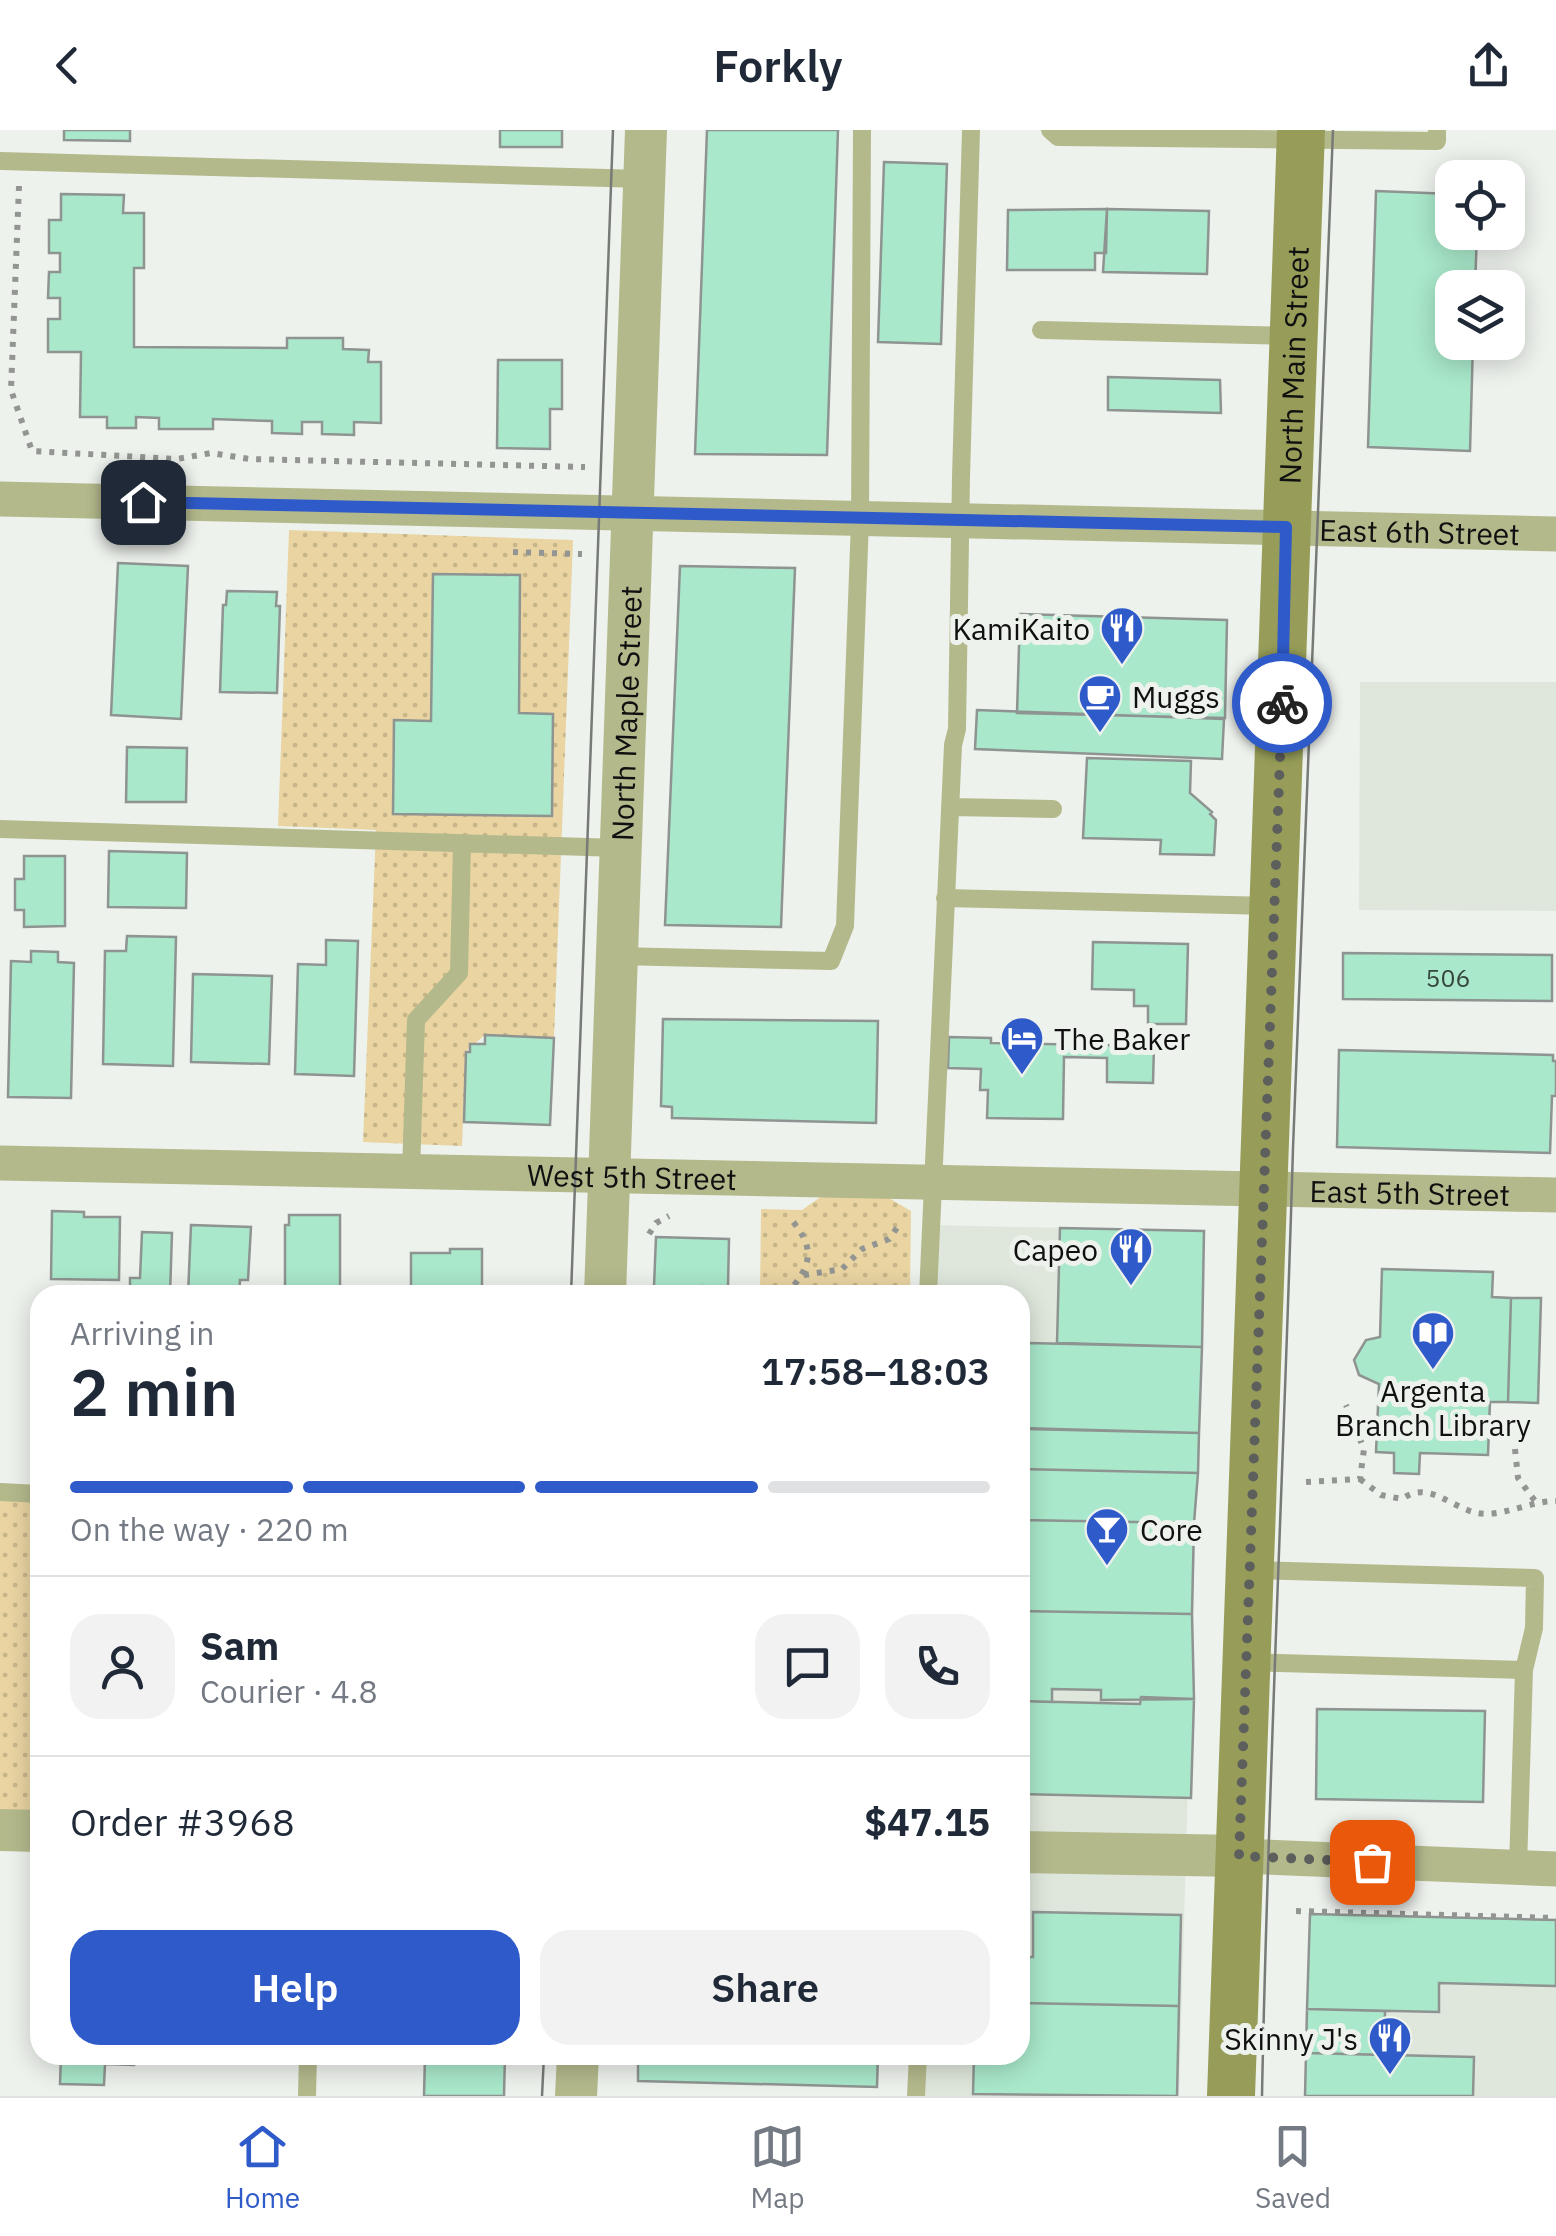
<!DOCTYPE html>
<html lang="en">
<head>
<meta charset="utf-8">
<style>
  :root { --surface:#fff; --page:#f2f2f3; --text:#1f2937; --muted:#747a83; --line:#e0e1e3; --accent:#2f5ac9 }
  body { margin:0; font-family:"IBM Plex Sans",sans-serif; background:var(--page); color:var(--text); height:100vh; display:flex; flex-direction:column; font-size:38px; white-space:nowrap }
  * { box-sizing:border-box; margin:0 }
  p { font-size:32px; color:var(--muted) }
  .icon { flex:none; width:55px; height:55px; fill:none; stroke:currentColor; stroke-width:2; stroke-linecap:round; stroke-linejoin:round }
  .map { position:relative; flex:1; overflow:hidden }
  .side { position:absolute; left:30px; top:1155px; width:1000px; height:780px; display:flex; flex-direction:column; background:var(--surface); border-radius:30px; box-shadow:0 5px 25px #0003 }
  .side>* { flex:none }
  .buttons { position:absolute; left:1435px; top:30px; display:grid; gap:20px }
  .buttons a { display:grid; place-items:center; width:90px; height:90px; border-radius:20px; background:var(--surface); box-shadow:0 5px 25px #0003; font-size:50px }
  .pin { position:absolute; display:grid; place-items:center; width:85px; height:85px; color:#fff; margin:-42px; border-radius:20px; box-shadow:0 5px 15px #0006 }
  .courier { position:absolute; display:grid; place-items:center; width:100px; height:100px; margin:-50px; border:8px solid #2f5ac9; border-radius:50%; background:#fff; color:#222; box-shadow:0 2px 12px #0007 }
  .headline em { font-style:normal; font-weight:600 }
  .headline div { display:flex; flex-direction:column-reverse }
  .headline { display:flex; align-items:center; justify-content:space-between; height:170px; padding:0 40px }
  h1 { font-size:65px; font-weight:600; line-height:75px }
  .bar { display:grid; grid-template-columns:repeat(4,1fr); gap:15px 10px; align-content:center; height:120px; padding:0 40px }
  .bar i { height:12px; border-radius:8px; background:var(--line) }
  .bar .on { background:var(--accent) }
  .bar p { grid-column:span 4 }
  .line { display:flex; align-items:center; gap:25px; padding:0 40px; border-top:2px solid var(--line) }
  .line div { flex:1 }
  .round { display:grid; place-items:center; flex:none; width:105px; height:105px; border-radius:30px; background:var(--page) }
  .action { display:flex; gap:20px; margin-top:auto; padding:20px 40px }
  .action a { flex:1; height:115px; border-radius:30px; background:var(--accent); color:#fff; font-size:40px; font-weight:600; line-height:115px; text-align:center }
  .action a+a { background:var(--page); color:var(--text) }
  header { display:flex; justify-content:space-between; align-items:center; height:130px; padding:0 40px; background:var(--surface); font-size:45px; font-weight:600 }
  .dock { display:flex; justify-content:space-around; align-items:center; height:140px; border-top:2px solid var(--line); background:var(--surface); font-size:28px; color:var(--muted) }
  .dock a { display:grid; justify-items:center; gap:5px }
  .dock .on { color:var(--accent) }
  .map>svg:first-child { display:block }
  .built { fill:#dfe7dc }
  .grass { fill:url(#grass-dots) }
  .building { fill:#a9e8ca; stroke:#8e9491; stroke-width:2.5 }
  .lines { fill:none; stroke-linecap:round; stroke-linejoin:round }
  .path { stroke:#929592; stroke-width:6; stroke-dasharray:5 8; stroke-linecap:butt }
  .service { stroke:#b4b98c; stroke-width:18 }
  .minor { stroke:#b4b98c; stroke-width:35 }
  .tertiary { stroke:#b4b98c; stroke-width:42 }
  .secondary { stroke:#979d58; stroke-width:48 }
  .tram { stroke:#777a77; stroke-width:2.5 }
  .done { stroke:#5d5f5d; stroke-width:10; stroke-dasharray:0 18 }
  .route { stroke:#2f5ac9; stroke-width:12 }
  .labels { text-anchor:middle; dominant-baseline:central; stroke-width:10; stroke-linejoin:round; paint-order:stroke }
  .number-label { font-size:25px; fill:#36463e }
  .street-label { font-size:30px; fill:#0f100f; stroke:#eef2ed }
  .poi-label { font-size:30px; fill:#0f100f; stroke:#eef2ed; text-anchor:end }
</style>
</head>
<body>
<header><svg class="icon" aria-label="back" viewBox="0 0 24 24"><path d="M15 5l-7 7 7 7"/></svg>Forkly<svg class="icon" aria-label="share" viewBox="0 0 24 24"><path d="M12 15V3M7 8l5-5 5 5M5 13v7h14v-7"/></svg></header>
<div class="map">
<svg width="1556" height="1966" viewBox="0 0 1556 1966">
  <defs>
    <pattern id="grass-dots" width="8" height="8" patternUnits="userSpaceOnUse" patternTransform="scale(2.5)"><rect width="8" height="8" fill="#e9d4a2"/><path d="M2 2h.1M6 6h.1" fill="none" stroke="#c7b58a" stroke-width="1.8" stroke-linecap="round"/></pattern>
  </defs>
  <rect width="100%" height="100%" fill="#eef2ed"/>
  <path class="built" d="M1360 552H1556V781L1359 780Z
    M931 1095 1204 1101 1179 1966H921L922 1925H1020V1165H930Z
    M1310 1784 1556 1792V1966H1305Z"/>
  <path class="grass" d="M289 400 573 410 554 908 485 905 466 921 462 1016 363 1012 376 700 278 696Z
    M822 1066 889 1068 911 1081 910 1165H760L761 1079 802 1080Z
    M0 1367 40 1368V1691H0Z"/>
  <path class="building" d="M64 0H130V11L64 10Z
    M500 0H562V17H500Z
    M707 0H838L827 325 695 324Z
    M884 32 947 34 941 214 878 212Z
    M1376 61 1452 64V102H1477L1475 158H1452V212H1473L1470 321 1368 317Z
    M61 64 124 65 123 83H144V138H134V217L287 218V208H343V219L369 220 368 232H381V293L354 292V305L322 304V292H302V304L272 303V291L213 289V299H159V288L136 287V298H107V287H80L81 222H48V189H60V168H48L49 142H60V123H49V90H61Z
    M1107 79 1209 81 1207 144 1103 142Z
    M1107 79 1106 123H1095V140H1007L1008 80Z
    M498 230H562V279H550V319L497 318Z
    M1108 247 1220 250 1221 283 1108 280Z
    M118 433 188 436 181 589 111 585Z
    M680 436 795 438 781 797 665 795Z
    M433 444 520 445 519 583 553 584 552 686 393 684 394 590 431 591Z
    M227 461 277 462 276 476H280L277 563 220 562 223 475H226Z
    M1020 484 1227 490 1225 588 1017 583Z
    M977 580 1224 589 1222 629 975 619Z
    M127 617 187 618 186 672H126Z
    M1087 628 1191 631 1190 663 1212 682 1210 684 1216 690 1214 725 1160 724 1161 710 1083 708Z
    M109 721 187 723 186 778 108 777Z
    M24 726H65V796L24 797V780H15V749H24Z
    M127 806 176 807 173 936 103 934 105 821H126Z
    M326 810 358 811 354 946 295 944 298 834 326 835Z
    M1093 812 1188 814 1186 894H1148V876H1134V860L1092 859Z
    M31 821 58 822V832L74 833 71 968 8 967 11 831 31 832Z
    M1343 823 1552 825V871L1343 869Z
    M193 844 272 846 269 934 191 932Z
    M663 889 878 891 876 993 672 988V977L661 976Z
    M485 905 554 908 550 995 464 992 466 922H470V914H485Z
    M949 907 991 908V913L1154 916 1153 953 1107 952V928L1064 927 1063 989 987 988 988 960H980L981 939 948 938Z
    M1339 920 1553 925V931H1556V966H1552L1550 1023 1337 1017Z
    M52 1081 84 1082V1087H120L119 1150 51 1149Z
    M289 1085H340V1165H285V1095H289Z
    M191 1095 251 1097 248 1150H240L239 1165H188Z
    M1060 1098 1204 1101 1202 1217 1057 1213Z
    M142 1102 172 1103 170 1165H130V1148H140Z
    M656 1107 729 1109 728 1157 702 1156V1162H664V1157L654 1156Z
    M450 1119H482V1165H411V1123H450Z
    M1382 1139 1493 1142 1492 1167 1511 1168 1508 1272H1490L1488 1325 1420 1323 1419 1344 1394 1343V1323L1376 1322 1379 1254 1359 1245 1354 1230 1366 1210 1380 1207Z
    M1511 1168H1541L1538 1273 1508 1272Z
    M1028 1213 1202 1217 1199 1303 1026 1299Z
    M34 1232H40V1313H33Z
    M1020 1298 1199 1303 1198 1343 1020 1339Z
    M1020 1339 1198 1343 1194 1393 1020 1390Z
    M1020 1390 1194 1393 1192 1484 1020 1481Z
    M1020 1481 1192 1484 1194 1569 1101 1570V1560L1052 1559V1572L1020 1571Z
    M1141 1567 1194 1569 1191 1668 1020 1664V1571L1140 1574Z
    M1317 1579 1485 1581 1483 1672 1316 1669Z
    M1033 1782 1181 1785 1179 1876 1020 1873V1827H1033Z
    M1310 1784 1556 1790V1856L1439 1853V1882L1307 1879Z
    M1020 1873 1179 1876 1177 1966 973 1964 974 1925H1020Z
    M1307 1879 1385 1881 1384 1925 1306 1923Z
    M1306 1923 1474 1927 1473 1966H1305Z
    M61 1925H150H134V1935L105 1934 104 1955 60 1954Z
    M425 1925H505L504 1966H424Z
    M638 1925H878L877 1957 638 1951Z"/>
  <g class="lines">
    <path class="path" d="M19 56 11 260 32 321 177 329 211 323 250 329 585 337
      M513 422 582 424
      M649 1104 656 1093 669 1086
      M804 1145 842 1139 862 1119 889 1109 899 1095
      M786 1165C812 1135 817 1119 789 1087
      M1515 1319 1518 1348 1535 1371
      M1360 1349 1381 1365 1402 1369C1428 1350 1450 1377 1477 1383 1499 1388 1530 1371 1556 1371
      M1306 1352 1360 1349 1364 1319 1346 1275
      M1296 1781 1556 1788"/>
    <path class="service" d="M1050 0 1058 7 1437 11V0
      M0 31 643 49
      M1041 200 1291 206
      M950 677 1053 679
      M0 699 619 718
      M945 768 1270 776
      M618 826 831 831 845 796 860 390 862 0
      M411 1042 416 890 459 843 462 714
      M928 1165 953 615 957 599 961 347 971 0
      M0 1362 40 1364
      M1251 1440 1535 1448 1534 1498 1524 1540 1518 1738
      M1247 1532 1524 1540
      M307 1966 308 1925
      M916 1966 918 1925"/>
    <g class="minor">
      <path id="s1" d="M0 369 1556 404"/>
      <path id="s2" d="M0 1033 1556 1065"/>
      <path d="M1239 1726 1556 1739"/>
    </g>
    <g class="tertiary">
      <path id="s3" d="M605 1165 646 0"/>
      <path d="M0 1700 40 1701"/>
      <path d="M1020 1722 1239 1726"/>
      <path d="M576 1966 578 1925"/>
    </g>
    <path class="secondary" id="s4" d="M1231 1966 1301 0"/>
    <path class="tram" d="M571 1165 613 0
      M542 1966 544 1925
      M1262 1966C1268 1650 1284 1334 1293 1018L1333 0"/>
  </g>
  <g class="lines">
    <path class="done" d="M1282 573 1239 1726 1372 1732"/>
    <path class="route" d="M143 372 1286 397 1282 573"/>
  </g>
  <defs>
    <g id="restaurant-pin" transform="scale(2.25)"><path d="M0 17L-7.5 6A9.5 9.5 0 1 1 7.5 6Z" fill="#2f5ac9" stroke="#eef2ed"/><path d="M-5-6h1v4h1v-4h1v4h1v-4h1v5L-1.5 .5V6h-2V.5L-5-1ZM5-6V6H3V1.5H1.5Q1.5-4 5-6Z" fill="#fff"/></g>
    <g id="cafe-pin" transform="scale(2.25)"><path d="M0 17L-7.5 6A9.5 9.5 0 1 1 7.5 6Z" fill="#2f5ac9" stroke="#eef2ed"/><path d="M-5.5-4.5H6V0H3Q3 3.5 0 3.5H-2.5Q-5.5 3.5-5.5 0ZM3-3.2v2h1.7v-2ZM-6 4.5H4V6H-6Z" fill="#fff"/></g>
    <g id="hotel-pin" transform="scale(2.25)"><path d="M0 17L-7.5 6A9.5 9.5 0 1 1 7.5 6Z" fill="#2f5ac9" stroke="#eef2ed"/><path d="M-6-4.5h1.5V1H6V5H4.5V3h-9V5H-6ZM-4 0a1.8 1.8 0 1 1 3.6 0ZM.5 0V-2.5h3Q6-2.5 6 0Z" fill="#fff"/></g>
    <g id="library-pin" transform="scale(2.25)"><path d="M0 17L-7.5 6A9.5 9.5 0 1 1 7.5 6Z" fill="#2f5ac9" stroke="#eef2ed"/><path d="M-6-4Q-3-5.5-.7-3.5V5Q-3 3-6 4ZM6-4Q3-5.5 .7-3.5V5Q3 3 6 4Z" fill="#fff"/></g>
    <g id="bar-pin" transform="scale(2.25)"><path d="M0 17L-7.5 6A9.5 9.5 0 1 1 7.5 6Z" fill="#2f5ac9" stroke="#eef2ed"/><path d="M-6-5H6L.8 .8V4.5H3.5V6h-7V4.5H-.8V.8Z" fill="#fff"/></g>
  </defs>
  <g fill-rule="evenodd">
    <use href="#restaurant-pin" x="1122" y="498"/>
    <use href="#cafe-pin" x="1100" y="566"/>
    <use href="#hotel-pin" x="1022" y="908"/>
    <use href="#restaurant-pin" x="1131" y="1119"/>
    <use href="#library-pin" x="1433" y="1203"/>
    <use href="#bar-pin" x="1107" y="1399"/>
    <use href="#restaurant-pin" x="1390" y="1908"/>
  </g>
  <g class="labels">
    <g class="number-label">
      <text x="1448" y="847">506</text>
    </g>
    <g class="street-label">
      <text stroke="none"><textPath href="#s4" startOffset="1732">North Main Street</textPath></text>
      <text stroke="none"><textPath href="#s1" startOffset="1420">East 6th Street</textPath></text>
      <text stroke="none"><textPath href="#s3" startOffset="582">North Maple Street</textPath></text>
      <text stroke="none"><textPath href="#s2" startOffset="632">West 5th Street</textPath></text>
      <text stroke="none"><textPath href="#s2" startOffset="1410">East 5th Street</textPath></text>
    </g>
    <g class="poi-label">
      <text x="1090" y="498">KamiKaito</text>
      <text x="1132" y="566" text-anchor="start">Muggs</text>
      <text x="1054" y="908" text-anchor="start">The Baker</text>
      <text x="1098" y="1119">Capeo</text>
      <text x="1433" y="1260" text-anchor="middle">Argenta<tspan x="1433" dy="34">Branch Library</tspan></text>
      <text x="1140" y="1399" text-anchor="start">Core</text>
      <text x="1358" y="1908">Skinny J's</text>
    </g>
  </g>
</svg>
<div class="buttons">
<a><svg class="icon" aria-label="locate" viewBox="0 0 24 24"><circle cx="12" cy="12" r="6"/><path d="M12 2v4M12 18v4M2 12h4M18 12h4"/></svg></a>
<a><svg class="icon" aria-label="layers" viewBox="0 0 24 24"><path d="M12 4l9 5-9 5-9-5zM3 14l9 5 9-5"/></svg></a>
</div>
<div class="pin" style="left:1372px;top:1732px;background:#ea580c"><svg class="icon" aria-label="bag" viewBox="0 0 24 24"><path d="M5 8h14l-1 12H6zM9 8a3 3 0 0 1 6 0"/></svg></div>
<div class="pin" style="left:143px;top:372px;background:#1f2937"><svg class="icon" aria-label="home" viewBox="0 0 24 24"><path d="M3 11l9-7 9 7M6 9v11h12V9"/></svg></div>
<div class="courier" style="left:1282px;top:573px"><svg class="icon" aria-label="bike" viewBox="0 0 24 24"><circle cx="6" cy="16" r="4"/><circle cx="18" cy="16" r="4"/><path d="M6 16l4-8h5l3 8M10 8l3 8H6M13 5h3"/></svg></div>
<section class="side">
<div class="headline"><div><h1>2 min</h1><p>Arriving in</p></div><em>17:58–18:03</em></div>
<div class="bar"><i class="on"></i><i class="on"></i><i class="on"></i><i></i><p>On the way · 220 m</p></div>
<div class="line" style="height:180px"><a class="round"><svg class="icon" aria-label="person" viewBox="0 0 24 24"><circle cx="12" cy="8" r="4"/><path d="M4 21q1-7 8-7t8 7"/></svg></a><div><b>Sam</b><p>Courier · 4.8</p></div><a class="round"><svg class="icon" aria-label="chat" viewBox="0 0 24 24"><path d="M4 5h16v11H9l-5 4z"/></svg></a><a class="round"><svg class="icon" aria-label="phone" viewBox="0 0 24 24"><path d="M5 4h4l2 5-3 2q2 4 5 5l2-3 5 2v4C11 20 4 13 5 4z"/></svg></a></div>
<div class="line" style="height:130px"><div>Order #3968</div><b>$47.15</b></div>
<div class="action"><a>Help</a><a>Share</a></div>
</section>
</div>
<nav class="dock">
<a class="on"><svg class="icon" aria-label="home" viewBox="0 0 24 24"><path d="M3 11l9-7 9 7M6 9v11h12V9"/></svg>Home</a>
<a><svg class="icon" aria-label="map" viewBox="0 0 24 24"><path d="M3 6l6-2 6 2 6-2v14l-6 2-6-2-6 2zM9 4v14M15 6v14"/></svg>Map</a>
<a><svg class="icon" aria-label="saved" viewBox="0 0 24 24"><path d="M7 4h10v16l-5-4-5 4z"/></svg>Saved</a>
</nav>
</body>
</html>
